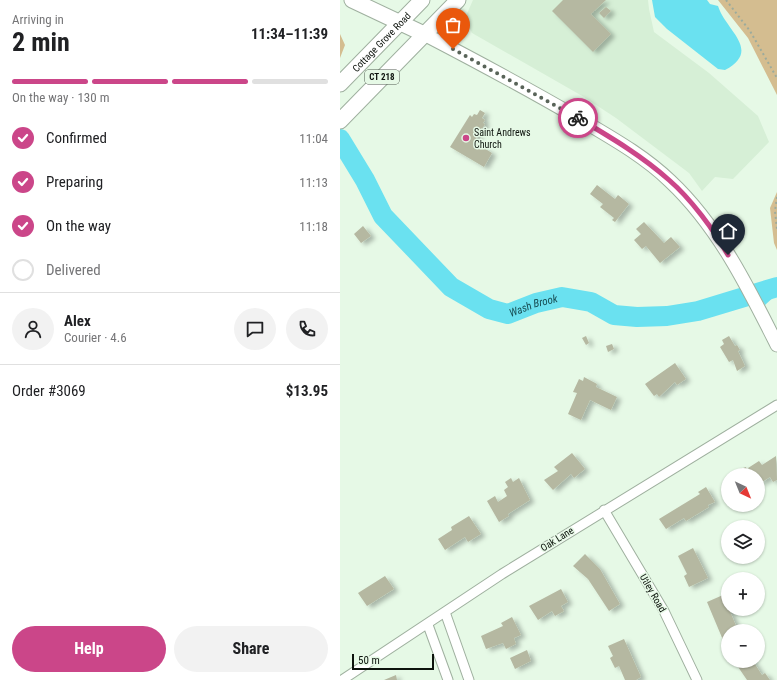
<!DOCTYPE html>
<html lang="en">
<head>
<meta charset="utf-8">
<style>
  :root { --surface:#fff; --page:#f2f2f2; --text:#202124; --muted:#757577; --line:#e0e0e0; --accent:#cb4689 }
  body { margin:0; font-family:"Roboto Condensed",sans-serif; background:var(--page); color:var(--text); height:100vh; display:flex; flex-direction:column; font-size:15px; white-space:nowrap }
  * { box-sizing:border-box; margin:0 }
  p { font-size:13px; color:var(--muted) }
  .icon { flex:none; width:22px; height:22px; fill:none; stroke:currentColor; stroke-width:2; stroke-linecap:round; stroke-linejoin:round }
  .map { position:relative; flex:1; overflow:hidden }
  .sheet { display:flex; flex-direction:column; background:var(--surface); width:340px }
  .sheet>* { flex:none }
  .needle { width:26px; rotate:137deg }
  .tools { position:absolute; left:381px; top:468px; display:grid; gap:8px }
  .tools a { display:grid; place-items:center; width:44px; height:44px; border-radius:50%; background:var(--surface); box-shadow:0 1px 3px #0004; font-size:20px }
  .scale { position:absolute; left:12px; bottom:10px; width:82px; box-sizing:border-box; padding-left:4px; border:2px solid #0d130d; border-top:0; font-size:11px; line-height:14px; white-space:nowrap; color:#0d130d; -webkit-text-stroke:3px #e6f9e6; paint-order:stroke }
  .pin { position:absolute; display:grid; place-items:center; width:34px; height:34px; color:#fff; margin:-41px -17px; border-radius:50% 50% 50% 0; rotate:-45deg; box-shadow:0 0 4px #0007 }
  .pin .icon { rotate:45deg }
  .courier { position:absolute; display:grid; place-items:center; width:40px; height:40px; margin:-20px; border:3px solid #cb4689; border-radius:50%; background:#fff; color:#222; box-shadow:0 1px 5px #0007 }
  .overview em { font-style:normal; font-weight:700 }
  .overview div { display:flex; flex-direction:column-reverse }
  .overview { display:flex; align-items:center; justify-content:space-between; height:68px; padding:0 12px }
  h1 { font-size:26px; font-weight:700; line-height:30px }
  .bar { display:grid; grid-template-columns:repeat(4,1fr); gap:6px 4px; align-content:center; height:48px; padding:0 12px }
  .bar i { height:5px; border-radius:3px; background:var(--line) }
  .bar .on { background:var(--accent) }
  .bar p { grid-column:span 4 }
  .line { display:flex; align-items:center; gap:10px; padding:0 12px; border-top:1px solid var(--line) }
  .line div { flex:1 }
  .round { display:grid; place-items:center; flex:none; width:42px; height:42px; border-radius:21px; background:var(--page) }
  ol { padding:0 12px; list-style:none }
  li { display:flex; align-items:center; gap:12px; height:44px }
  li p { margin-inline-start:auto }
  li .icon { padding:4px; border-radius:50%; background:var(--accent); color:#fff; stroke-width:4 }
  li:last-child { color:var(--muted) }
  li i { width:22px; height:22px; border:2px solid var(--line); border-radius:50% }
  .primary-button { display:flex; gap:8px; margin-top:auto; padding:8px 12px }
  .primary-button a { flex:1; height:46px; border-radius:24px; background:var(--accent); color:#fff; font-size:16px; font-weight:700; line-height:46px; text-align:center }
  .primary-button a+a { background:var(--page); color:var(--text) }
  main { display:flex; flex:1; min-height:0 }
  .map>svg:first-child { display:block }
  .built { fill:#d6efd6 }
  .green { fill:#d4bd90 }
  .water { fill:#6ae1f0 }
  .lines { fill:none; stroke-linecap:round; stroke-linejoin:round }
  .river { stroke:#6ae1f0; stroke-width:20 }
  .building { fill:#b5b8a1; filter:url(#shadow) }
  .minor-casing { stroke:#9fb09f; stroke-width:11 }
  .secondary-casing { stroke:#9fb09f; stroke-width:15 }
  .primary-casing { stroke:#9fb09f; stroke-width:17 }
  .path { stroke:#9cab9c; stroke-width:2; stroke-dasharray:2 3; stroke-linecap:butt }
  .minor { stroke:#fff; stroke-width:9 }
  .secondary { stroke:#fff; stroke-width:13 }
  .primary { stroke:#fff; stroke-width:15 }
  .done { stroke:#596459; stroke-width:4; stroke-dasharray:0 7.2 }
  .route { stroke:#cb4689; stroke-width:5 }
  .poi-dot { fill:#cb4689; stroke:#e6f9e6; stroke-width:1.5 }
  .labels { text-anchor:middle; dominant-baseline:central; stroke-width:3; stroke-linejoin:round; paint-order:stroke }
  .shield { fill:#e6f9e6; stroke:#4e584e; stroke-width:1 }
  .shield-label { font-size:9px; font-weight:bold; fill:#0d130d }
  .street-label { font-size:10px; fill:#0d130d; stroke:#e6f9e6 }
  .poi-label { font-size:10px; fill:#0d130d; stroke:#e6f9e6; text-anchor:start }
  .water-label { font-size:11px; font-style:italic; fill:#184d53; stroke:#e6f9e6 }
</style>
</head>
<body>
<main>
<section class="sheet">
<div class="overview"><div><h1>2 min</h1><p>Arriving in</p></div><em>11:34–11:39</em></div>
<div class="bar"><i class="on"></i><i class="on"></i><i class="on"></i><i></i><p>On the way · 130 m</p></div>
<ol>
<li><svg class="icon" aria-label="check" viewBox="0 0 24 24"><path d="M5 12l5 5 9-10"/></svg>Confirmed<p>11:04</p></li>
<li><svg class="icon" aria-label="check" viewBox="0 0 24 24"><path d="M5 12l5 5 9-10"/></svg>Preparing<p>11:13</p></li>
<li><svg class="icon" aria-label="check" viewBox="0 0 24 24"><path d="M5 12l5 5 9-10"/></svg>On the way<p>11:18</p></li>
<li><i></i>Delivered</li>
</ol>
<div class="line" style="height:72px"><a class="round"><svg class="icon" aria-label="person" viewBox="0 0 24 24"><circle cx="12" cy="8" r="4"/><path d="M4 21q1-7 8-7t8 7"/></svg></a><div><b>Alex</b><p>Courier · 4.6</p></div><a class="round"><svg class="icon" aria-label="chat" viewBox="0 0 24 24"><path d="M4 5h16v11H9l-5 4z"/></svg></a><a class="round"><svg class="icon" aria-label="phone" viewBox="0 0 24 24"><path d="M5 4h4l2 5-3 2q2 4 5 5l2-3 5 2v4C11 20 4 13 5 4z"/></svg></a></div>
<div class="line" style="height:52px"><div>Order #3069</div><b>$13.95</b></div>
<div class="primary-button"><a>Help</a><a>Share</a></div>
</section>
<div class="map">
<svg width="437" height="680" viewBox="0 0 437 680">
  <defs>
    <filter id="shadow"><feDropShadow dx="4.5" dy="2.5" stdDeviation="2" flood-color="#0004"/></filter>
  </defs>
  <rect width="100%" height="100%" fill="#e6f9e6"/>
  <path class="built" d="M133 0H308L309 9 314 32 369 73 418 116 429 142 393 179 375 177 362 191 349 173 276 118 244 97 132 33 125 18Z"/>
  <path class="green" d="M378 0H437V95L408 38Z
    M0 34 5 45 0 58Z
    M437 192V250L434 243 430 208Z"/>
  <path class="water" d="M312 0H367L370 4 378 6C386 31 422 50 385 70L378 69 327 29 315 17Z
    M437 282V294L425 305 416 288Z"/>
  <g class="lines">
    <path class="river" id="s1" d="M0 139 25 180 43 216 111 287 149 309 168 314 196 303 222 297 251 302 274 315 297 317 327 316 358 311 437 287"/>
  </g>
  <path class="building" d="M223 0H266L251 14 271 34 253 52 212 11Z
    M266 7 271 11 264 18 259 13Z
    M140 110 145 113 142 118 145 120 143 123 145 124 134 142 152 153 144 167 110 147 130 115 132 117 134 114 137 115Z
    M257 185 275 199 278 195 289 204 275 222 272 220 274 218 260 207 263 204 250 194Z
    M304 222 324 243 331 237 340 247 320 263 306 246 302 249 294 240 301 234 296 229Z
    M23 226 31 236 21 243 14 234Z
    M246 336 249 343 246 345 242 338Z
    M389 336 395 346 397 345 400 350 398 351 405 366 397 371 393 360 389 362 380 347 384 344 382 340Z
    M272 344 274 349 268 352 266 346Z
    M335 363 346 379 337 385 335 382 319 397 317 394 314 396 305 384Z
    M244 377 257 384 256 387 277 397 271 410 250 400 241 420 228 414 237 393 233 392 239 379 243 381Z
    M232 453 245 469 234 478 231 474 213 490 204 480 218 471 214 467Z
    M436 456 437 480 433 482 430 477 419 484 418 475H413L408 468 419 461 422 465Z
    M406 467 408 475H397V470Z
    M171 478 173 482 179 478 190 500 168 514 169 516 159 522 147 501 155 496 158 502 167 496 164 490 168 487 165 482Z
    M366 487 375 502 368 505 369 507 346 521 344 518 326 529 319 519 360 494 358 492Z
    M129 516 141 534 128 542 125 537 105 550 98 539 112 530 111 527Z
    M353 548 368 578 349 587 344 576 347 574 338 556Z
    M245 554 260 569 280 604 269 611 248 579 233 566Z
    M45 576 54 589 27 606 18 593Z
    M221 589 228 602 221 606 224 611 215 616 212 611 198 620 189 606Z
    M383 595 397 628 388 631V638L383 640 367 602Z
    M172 617 181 635 174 638 176 644 166 649 163 643 146 649 141 636 163 626 161 623Z
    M284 639 301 677 296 680H285L279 666 275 668 270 658 273 656 268 646Z
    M187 650 191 661 175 669 170 658Z
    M394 661H413L422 675 425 673 430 680H407Z
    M56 675 57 680H44Z"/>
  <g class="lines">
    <g class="minor-casing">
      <path id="minor" d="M264 510 324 611 357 680
        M105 612 129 680
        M88 625 108 680
        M2 680 162 574 437 405"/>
    </g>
    <g class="secondary-casing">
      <path id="secondary" d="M84 34C136 61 188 89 238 118 270 137 303 155 330 181 378 226 408 287 437 345"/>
    </g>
    <g class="primary-casing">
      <g id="primary">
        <path d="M12 0 84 34"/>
        <path id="s2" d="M0 84 82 0"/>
        <path d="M0 121 118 0"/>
      </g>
    </g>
    <path class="path" d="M386 0 410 31 437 78
      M437 197 435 211 437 229"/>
    <use href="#minor" class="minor"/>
    <use href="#secondary" class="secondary"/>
    <use href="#primary" class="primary"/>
  </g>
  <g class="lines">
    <path class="done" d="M113 49 238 118"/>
    <path class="route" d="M238 118C270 137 301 155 329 180 351 199 374 230 388 255"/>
  </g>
  <circle class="poi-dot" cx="126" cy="138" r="4"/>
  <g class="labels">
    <rect class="shield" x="25" y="70" width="34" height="14" rx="3"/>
    <g class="shield-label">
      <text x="42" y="77">CT 218</text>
    </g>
    <g class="street-label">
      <text stroke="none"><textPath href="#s2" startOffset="59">Cottage Grove Road</textPath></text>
      <text transform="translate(217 539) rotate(-32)">Oak Lane</text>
      <text transform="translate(313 593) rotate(60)">Utley Road</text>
    </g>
    <g class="poi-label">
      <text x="134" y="132">Saint Andrews<tspan x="134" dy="12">Church</tspan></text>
    </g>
    <g class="water-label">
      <text stroke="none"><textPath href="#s1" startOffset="277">Wash Brook</textPath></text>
    </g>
  </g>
</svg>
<div class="tools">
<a><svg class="needle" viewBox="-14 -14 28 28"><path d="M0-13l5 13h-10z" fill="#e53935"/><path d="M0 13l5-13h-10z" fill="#757577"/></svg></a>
<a><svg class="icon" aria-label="layers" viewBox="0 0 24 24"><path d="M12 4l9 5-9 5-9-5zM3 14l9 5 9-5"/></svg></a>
<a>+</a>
<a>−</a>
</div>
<div class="scale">50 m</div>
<div class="pin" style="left:113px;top:49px;background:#ea580c"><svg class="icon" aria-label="bag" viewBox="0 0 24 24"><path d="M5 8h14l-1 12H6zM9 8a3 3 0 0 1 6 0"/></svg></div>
<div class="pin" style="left:388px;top:255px;background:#1f2937"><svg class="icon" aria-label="home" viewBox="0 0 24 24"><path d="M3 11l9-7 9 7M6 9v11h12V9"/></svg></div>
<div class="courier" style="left:238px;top:118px"><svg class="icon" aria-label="bike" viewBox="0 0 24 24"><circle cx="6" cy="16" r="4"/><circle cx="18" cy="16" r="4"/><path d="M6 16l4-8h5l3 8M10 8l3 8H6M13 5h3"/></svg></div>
</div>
</main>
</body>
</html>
